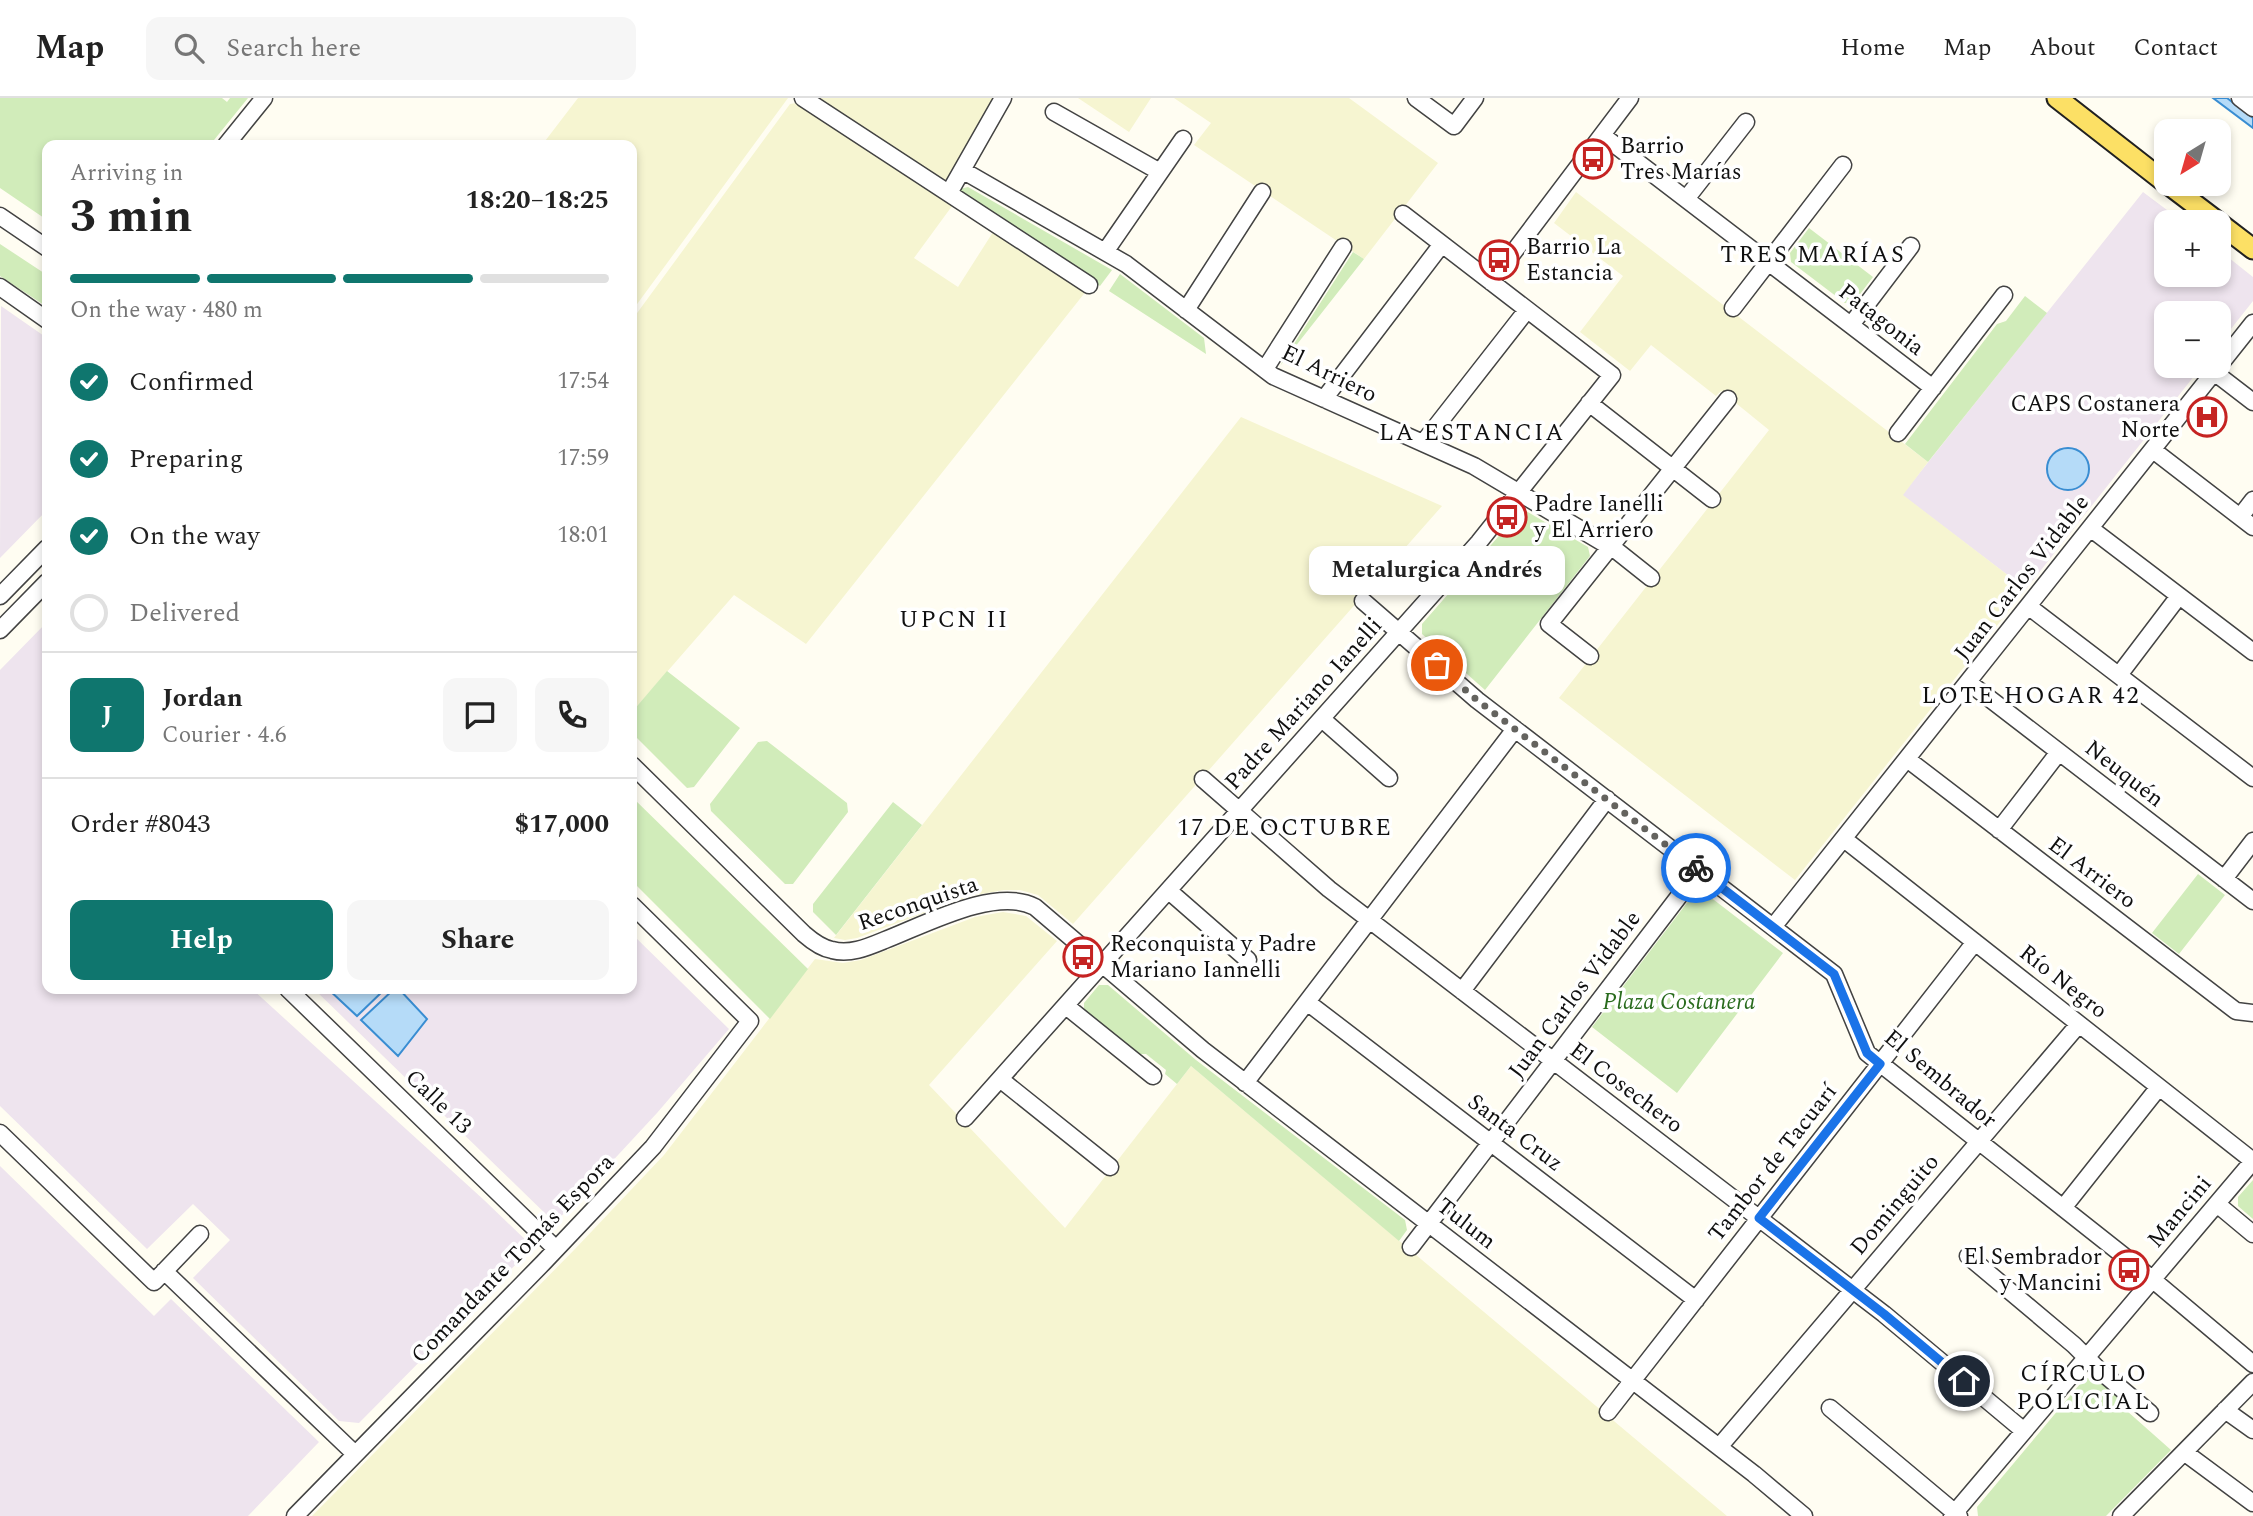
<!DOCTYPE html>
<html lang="en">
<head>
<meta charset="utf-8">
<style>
  :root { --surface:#fff; --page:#f6f6f6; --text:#222; --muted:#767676; --line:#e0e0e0; --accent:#0f766e }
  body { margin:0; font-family:Spectral,serif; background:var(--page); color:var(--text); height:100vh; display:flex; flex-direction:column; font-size:26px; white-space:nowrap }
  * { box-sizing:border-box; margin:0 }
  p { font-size:23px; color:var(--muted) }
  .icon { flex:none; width:38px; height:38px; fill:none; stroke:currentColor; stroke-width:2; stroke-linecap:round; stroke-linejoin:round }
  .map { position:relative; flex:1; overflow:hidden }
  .drawer { position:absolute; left:42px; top:42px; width:595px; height:854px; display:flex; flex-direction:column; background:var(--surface); border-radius:14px; box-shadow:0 4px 10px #0003 }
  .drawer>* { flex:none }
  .needle { width:46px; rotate:217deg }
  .fabs { position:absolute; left:2154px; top:21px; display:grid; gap:14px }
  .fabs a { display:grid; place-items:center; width:77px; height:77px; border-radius:14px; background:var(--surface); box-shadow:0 4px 10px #0003; font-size:35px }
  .pin { position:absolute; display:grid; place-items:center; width:60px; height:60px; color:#fff; margin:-30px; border:4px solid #fff; border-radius:50%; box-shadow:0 2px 7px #0007 }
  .courier { position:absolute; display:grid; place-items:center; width:70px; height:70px; margin:-35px; border:5px solid #1a73e8; border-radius:50%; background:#fff; color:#222; box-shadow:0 2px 9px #0007 }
  .bubble { position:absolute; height:49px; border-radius:14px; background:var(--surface); box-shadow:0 4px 10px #0003; font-size:23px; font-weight:700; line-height:49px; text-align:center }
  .head em { font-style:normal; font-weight:700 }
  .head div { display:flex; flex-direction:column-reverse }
  .head { display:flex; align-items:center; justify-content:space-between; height:119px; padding:0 28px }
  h1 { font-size:46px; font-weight:700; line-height:52px }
  .bar { display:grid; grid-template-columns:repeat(4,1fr); gap:10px 7px; align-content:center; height:84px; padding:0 28px }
  .bar i { height:9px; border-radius:5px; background:var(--line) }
  .bar .selected { background:var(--accent) }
  .bar p { grid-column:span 4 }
  .line { display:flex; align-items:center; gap:18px; padding:0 28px; border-top:2px solid var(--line) }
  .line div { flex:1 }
  .round { display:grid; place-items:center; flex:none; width:74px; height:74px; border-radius:14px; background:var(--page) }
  ol { padding:0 28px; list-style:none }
  li { display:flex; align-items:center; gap:21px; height:77px }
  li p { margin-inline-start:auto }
  li .icon { padding:7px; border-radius:50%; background:var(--accent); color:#fff; stroke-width:4 }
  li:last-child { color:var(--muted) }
  li i { width:38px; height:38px; border:4px solid var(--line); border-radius:50% }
  .primary-button { display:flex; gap:14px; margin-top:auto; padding:14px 28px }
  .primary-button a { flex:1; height:80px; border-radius:14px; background:var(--accent); color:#fff; font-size:28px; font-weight:700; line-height:80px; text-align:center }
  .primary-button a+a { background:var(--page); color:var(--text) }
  header { display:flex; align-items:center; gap:42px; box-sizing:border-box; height:98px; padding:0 35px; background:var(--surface); border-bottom:2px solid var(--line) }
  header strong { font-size:33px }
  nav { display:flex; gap:38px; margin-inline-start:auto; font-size:24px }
  .search { width:490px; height:63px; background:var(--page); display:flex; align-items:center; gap:18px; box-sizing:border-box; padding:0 24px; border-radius:14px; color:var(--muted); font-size:26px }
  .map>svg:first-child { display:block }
  .industrial { fill:#eee4ee }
  .farmland { fill:#f6f5d1 }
  .green { fill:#d1ecba }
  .water { fill:#b5dbf8; stroke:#398dd2; stroke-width:2 }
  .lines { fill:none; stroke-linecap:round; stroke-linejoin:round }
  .minor-casing { stroke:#434343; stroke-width:19 }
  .major-casing { stroke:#212121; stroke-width:23 }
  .minor { stroke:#fff; stroke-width:16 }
  .major { stroke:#fce065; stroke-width:19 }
  .done { stroke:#64635f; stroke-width:7; stroke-dasharray:0 12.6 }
  .route { stroke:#1a73e8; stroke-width:9 }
  .labels { text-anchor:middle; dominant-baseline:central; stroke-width:7; stroke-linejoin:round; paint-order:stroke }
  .poi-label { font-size:23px; fill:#101010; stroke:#fff; text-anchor:start }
  .street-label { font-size:23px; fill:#101010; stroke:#fff }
  .park-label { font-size:23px; font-style:italic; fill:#296b1d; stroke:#fff }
  .neighbourhood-label { font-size:24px; letter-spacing:2px; fill:#101010; stroke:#fff }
</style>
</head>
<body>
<header>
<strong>Map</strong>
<div class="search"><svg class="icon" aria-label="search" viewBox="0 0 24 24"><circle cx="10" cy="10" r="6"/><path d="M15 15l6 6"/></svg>Search here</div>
<nav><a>Home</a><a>Map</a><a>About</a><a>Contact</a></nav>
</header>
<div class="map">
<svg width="2253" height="1418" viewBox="0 0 2253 1418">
  <rect width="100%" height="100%" fill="#fffdf2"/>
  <path class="industrial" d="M2143 94 2183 124H2166V177H2219V152L2253 179V203L2219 246V215H2166V268H2202L2026 491 1902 397Z
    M1 208 47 240V412L0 460Z
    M47 524V891H252L484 1102 533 1149 359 1325 339 1323 193 1180 230 1142 193 1106 147 1151 0 1008V572Z
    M632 836 729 931 657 1015 555 1125 314 891H632Z
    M0 1068 154 1218 171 1201 319 1344 248 1418H0Z"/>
  <path class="farmland" d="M578 0H788L632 213V47H542Z
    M810 0H994L947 83 940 84Z
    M1078 0H1151L1129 34Z
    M1174 0H1349L1438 65 1364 161 1194 47 1211 25Z
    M802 4 955 104 914 160 958 189 995 131 1087 192 806 546 734 497 632 614V222L790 6Z
    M1576 94 1928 364 1903 397 2026 491 1795 782 1559 600 1769 332 1721 293 1716 298 1651 247 1630 273 1580 234 1623 178 1554 125Z
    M1241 319 1442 408 1073 826 1038 797 1020 792H1004L970 798 857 840 845 842 834 840Z
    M1003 814 1026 818 1057 843 929 987 1065 1130 1191 968 1727 1418H312L575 1151 664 1057 815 861 843 865 861 862 975 819Z"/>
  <path class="green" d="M0 0H222L227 4 230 0H248L210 47H47V122L0 90Z
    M968 89 1112 172 1100 188 964 99 960 91Z
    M1809 130 1873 179 1854 204 1845 205 1791 164 1790 155Z
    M0 146 47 177V209L0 178Z
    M1353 154 1364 161 1280 268 1283 263Z
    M1120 176 1204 240 1206 256 1109 193Z
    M2025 198 2047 215 1928 364 1905 346 1997 226 2006 223Z
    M1526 413 1588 449 1590 458 1485 592 1422 536V526L1518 416Z
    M667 573 740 630 694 689 687 690 632 635V614Z
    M767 643 847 705 848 714 793 786H785L711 713 710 706 758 644Z
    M632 699 808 871 770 921 632 783Z
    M893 704 922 727 836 837 813 814V806Z
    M2198 776 2225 797 2179 856 2152 835Z
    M1705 795 1783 855 1677 995 1592 929 1693 797Z
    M1099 887H1108L1196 962 1405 1122 1407 1132 1399 1143 1191 968 1177 986 1165 976 1166 972 1146 956H1139L1084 912V905Z
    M2253 1082V1121L2238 1108V1099Z
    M2085 1280H2095L2127 1307V1313L2171 1352 2106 1418H1978L1977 1409Z"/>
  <path class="water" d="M2213 0H2227L2253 20V30Z
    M2047 371a21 21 0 1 1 42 0a21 21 0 1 1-42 0Z
    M328 891H385L357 918Z
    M394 891H399L427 921 398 958 361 922Z"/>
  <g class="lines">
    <g class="minor-casing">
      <path id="minor" d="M803 0 1089 187
        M1416 0 1454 28 1475 0
        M2240 0 2253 10
        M1054 14 1160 74
        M1602 37 1933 290
        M226 47 264 0
        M962 72 1126 166 1273 278 1474 368 1617 453 1651 480
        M949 95 1003 0
        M1686 101 1746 24
        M0 118 47 150
        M1105 154 1183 41
        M1491 184 1630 0
        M0 189 47 222
        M1733 210 1843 67
        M1186 212 1262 94
        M1851 227 1911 148
        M1265 271 1343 149
        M2214 274 2253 304
        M1324 301 1442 146
        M1589 305 1712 401
        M1898 335 2004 197
        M1423 345 1527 212
        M2153 352 2253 429
        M2240 419 2253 402
        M2090 430 2253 554
        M0 498 47 450
        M1363 503 1477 602 1834 876 1867 955 2134 1166 2253 1266
        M2028 508 2253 680
        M0 532 47 484
        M1590 558 1549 526 1728 301
        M2119 577 2179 498
        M1968 584 2253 803
        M1322 621 1389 680
        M1907 661 2236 913 2253 915
        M632 667 804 836C812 843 821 850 832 852 850 857 868 849 885 842 924 827 996 788 1035 809L1203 952 1754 1376 1804 1418
        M1203 681 1329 791 1884 1216 2024 1333
        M1999 732 2059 654
        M1844 741 2253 1063
        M2224 781 2253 743
        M1169 793 1248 862
        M1773 829 2253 225
        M288 891 556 1151
        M1462 893 1607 701
        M1307 904 1696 1202
        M1066 908 1153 978
        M1000 981 1110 1069
        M1245 985 1515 631
        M965 1020 1479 444 1612 277 1403 116
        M0 1035 154 1184 200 1136
        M2217 1106 2253 1136
        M2063 1110 2159 989
        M1411 1149 1699 772
        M1968 1158 2074 1247 2098 1271 2150 1315
        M164 1173 355 1356
        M1830 1310 1959 1418
        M2225 1312 2253 1332
        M1608 1314 1975 844
        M1719 1349 2079 926
        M2184 1354 2253 1405
        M295 1418 543 1165 653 1049 750 923 632 807
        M1952 1418 2253 1063
        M2121 1418 2253 1284"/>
    </g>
    <g class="major-casing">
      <path id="major" d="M2057 0 2166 85
        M2168 86 2218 124
        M2219 125 2253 151"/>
    </g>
    <use href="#minor" class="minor"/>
    <use href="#major" class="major"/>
  </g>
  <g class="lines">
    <path class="done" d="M1437 567 1477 602 1696 770"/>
    <path class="route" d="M1696 770 1834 876 1867 955 1880 966 1759 1120 1884 1216 1964 1283"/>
  </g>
  <defs>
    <g id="bus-ring" transform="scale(2.0125)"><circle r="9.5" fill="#fff" stroke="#c52322" stroke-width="1.5"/><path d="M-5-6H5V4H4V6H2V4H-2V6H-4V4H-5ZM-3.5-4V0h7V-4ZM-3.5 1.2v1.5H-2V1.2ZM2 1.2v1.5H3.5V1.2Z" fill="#c52322"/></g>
    <g id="hospital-ring" transform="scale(2.0125)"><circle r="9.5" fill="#fff" stroke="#c52322" stroke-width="1.5"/><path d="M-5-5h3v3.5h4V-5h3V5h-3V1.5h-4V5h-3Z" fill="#c52322"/></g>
  </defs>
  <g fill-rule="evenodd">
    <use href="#bus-ring" x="1593" y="61"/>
    <use href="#bus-ring" x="1499" y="162"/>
    <use href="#hospital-ring" x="2207" y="319"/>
    <use href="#bus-ring" x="1507" y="419"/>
    <use href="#bus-ring" x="1083" y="859"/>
    <use href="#bus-ring" x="2129" y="1172"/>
  </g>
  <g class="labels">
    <g class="poi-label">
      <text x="1620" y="48">Barrio<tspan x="1620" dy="26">Tres Marías</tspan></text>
      <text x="1526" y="149">Barrio La<tspan x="1526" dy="26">Estancia</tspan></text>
      <text x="2180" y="306" text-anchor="end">CAPS Costanera<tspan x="2180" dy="26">Norte</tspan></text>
      <text x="1534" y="406">Padre Ianelli<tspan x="1534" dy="26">y El Arriero</tspan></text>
      <text x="1110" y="846">Reconquista y Padre<tspan x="1110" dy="26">Mariano Iannelli</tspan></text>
      <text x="2102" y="1159" text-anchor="end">El Sembrador<tspan x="2102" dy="26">y Mancini</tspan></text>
    </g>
    <g class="street-label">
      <text transform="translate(1881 222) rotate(38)">Patagonia</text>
      <text transform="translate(1329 276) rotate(26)">El Arriero</text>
      <text transform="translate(2022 480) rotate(-52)">Juan Carlos Vidable</text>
      <text transform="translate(1304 606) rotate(-48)">Padre Mariano Ianelli</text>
      <text transform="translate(2124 676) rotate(38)">Neuquén</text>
      <text transform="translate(2092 775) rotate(37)">El Arriero</text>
      <text transform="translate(918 806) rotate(-19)">Reconquista</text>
      <text transform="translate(2063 884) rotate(38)">Río Negro</text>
      <text transform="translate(1575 897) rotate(-53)">Juan Carlos Vidable</text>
      <text transform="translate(1940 981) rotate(40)">El Sembrador</text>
      <text transform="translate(1626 990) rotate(37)">El Cosechero</text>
      <text transform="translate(438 1004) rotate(44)">Calle 13</text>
      <text transform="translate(1515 1035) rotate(37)">Santa Cruz</text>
      <text transform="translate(1773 1065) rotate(-52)">Tambor de Tacuarí</text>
      <text transform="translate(1895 1107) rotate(-50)">Dominguito</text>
      <text transform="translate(2180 1114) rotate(-50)">Mancini</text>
      <text transform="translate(1466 1126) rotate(38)">Tulum</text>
      <text transform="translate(513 1161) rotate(-46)">Comandante Tomás Espora</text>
    </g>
    <g class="park-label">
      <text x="1679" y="904">Plaza Costanera</text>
    </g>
    <g class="neighbourhood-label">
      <text x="1813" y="157">TRES MARÍAS</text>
      <text x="1472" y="335">LA ESTANCIA</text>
      <text x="954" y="522">UPCN II</text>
      <text x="2031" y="598">LOTE HOGAR 42</text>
      <text x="1285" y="730">17 DE OCTUBRE</text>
      <text x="2084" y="1276">CÍRCULO<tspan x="2084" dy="28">POLICIAL</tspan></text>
    </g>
  </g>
</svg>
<div class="fabs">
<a><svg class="needle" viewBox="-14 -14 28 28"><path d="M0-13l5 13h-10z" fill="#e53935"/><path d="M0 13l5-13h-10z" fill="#767676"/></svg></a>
<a>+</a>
<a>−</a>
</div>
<div class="pin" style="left:1437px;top:567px;background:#ea580c"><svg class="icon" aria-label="bag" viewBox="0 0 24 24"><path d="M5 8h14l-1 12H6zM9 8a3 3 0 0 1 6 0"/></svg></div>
<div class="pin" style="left:1964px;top:1283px;background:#1f2937"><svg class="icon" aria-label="home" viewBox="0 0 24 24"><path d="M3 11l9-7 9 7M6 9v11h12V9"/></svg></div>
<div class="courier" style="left:1696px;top:770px"><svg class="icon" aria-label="bike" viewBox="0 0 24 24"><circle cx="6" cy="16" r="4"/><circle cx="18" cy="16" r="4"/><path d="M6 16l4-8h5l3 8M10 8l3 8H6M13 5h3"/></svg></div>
<div class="bubble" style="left:1309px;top:448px;width:256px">Metalurgica Andrés</div>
<section class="drawer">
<div class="head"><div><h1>3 min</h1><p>Arriving in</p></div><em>18:20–18:25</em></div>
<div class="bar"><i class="selected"></i><i class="selected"></i><i class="selected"></i><i></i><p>On the way · 480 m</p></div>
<ol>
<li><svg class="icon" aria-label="check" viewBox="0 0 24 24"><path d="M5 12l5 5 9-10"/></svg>Confirmed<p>17:54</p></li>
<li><svg class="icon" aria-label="check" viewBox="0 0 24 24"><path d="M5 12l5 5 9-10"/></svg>Preparing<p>17:59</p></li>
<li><svg class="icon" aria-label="check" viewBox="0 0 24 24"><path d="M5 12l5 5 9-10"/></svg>On the way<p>18:01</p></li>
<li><i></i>Delivered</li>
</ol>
<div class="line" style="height:126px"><b class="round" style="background:var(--accent);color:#fff">J</b><div><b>Jordan</b><p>Courier · 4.6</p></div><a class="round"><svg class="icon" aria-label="chat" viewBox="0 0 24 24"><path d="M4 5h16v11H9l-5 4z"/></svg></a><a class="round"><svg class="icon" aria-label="phone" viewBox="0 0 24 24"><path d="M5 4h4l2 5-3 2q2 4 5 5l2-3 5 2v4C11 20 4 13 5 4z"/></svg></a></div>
<div class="line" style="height:91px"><div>Order #8043</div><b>$17,000</b></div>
<div class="primary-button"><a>Help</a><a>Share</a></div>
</section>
</div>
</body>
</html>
